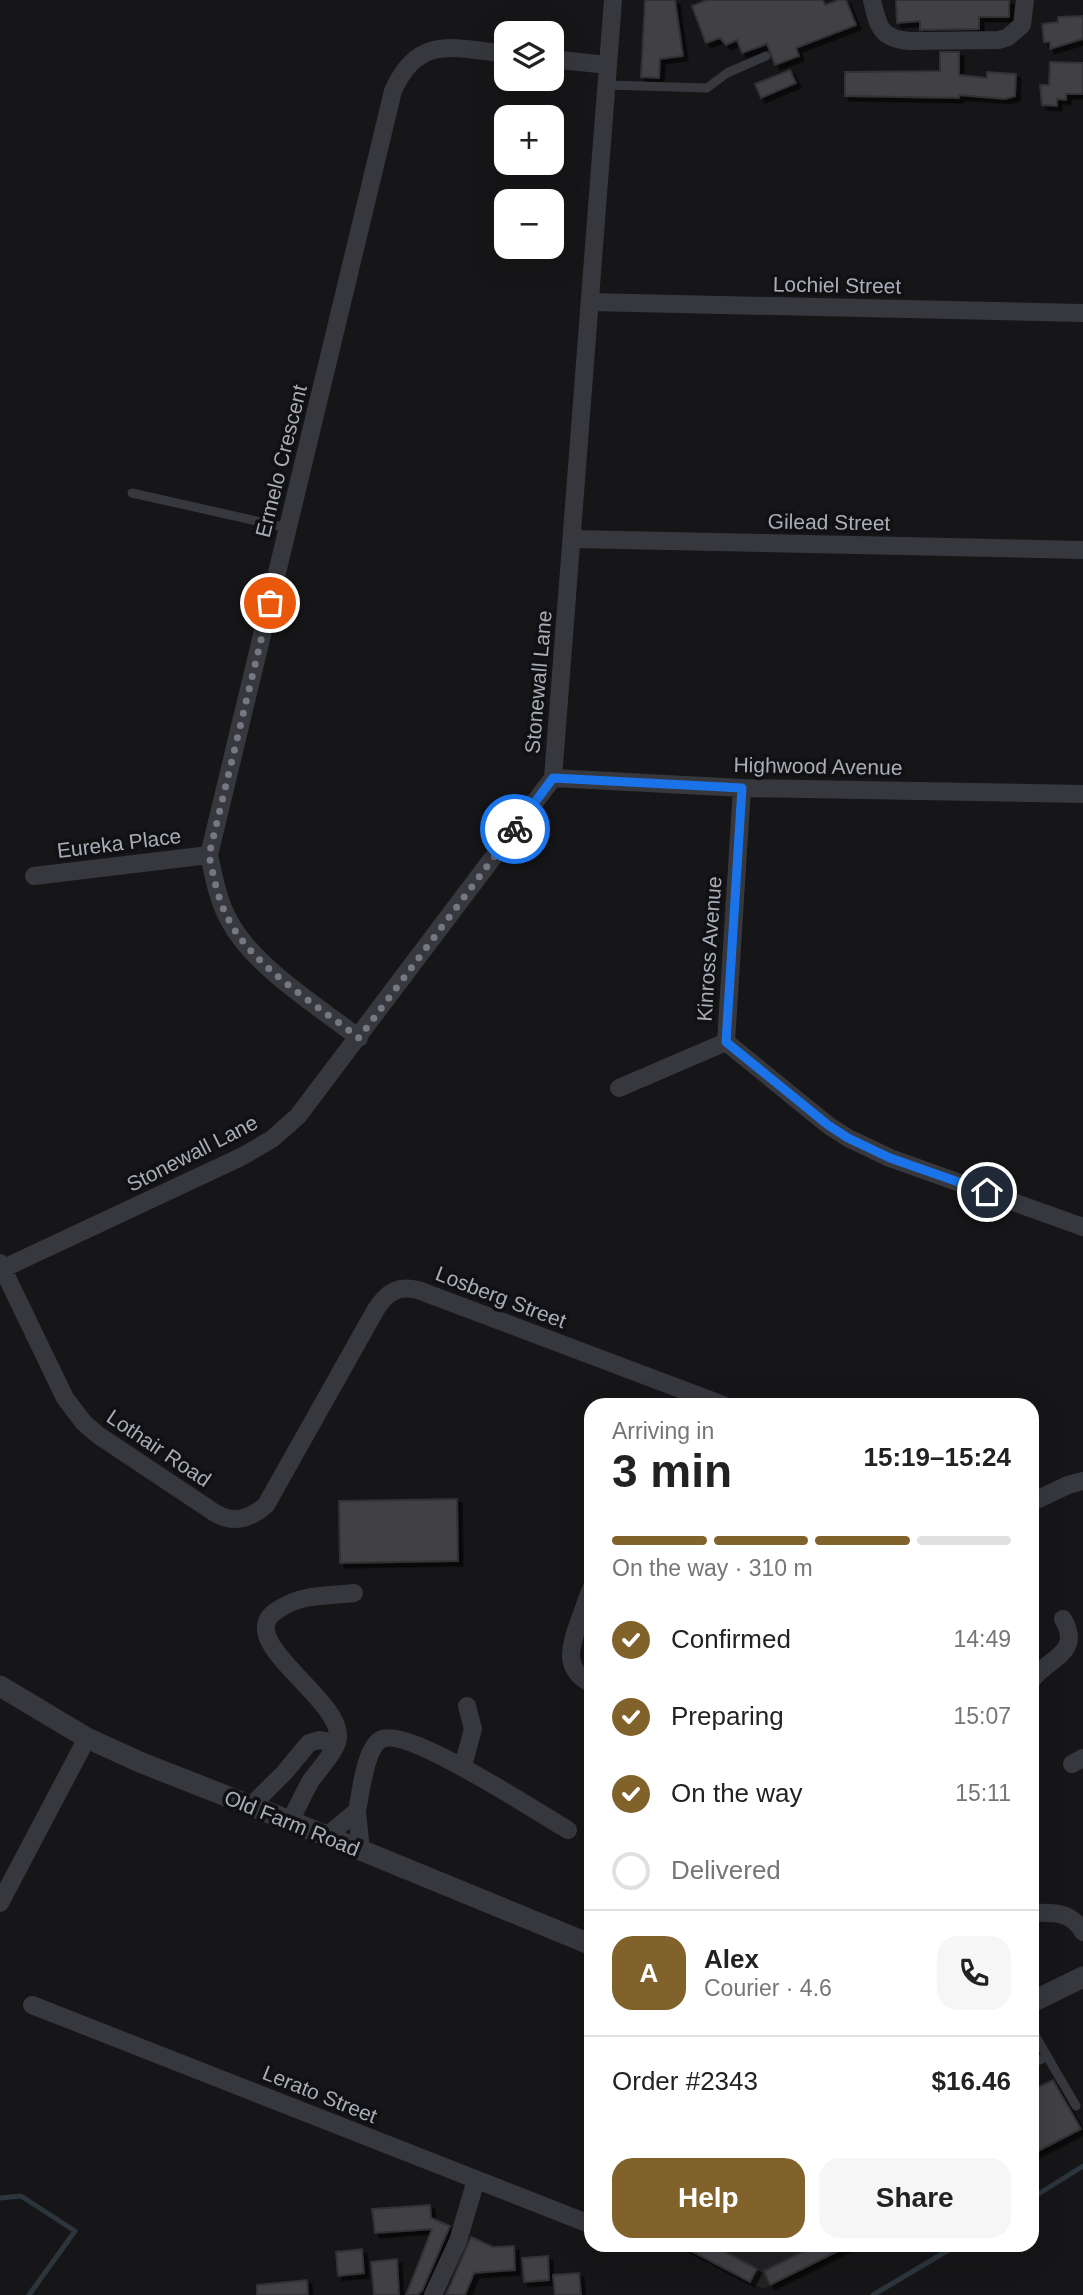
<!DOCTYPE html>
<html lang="en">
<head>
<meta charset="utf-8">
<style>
  :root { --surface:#fff; --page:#f6f6f6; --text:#222; --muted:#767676; --line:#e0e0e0; --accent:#80622a }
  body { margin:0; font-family:Helvetica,sans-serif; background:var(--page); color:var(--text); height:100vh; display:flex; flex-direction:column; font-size:26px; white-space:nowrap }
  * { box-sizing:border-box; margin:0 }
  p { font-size:23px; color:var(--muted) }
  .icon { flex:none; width:38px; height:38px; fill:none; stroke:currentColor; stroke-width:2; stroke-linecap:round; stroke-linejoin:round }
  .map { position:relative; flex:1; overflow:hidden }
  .details { position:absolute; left:584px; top:1398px; width:455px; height:854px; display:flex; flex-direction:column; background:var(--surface); border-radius:21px; box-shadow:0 7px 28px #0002 }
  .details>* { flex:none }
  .tools { position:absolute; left:494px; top:21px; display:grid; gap:14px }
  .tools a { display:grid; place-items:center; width:70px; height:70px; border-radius:14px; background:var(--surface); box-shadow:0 7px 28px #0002; font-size:35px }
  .pin { position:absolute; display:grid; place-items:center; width:60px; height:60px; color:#fff; margin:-30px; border:4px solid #fff; border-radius:50%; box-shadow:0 2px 7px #0007 }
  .courier { position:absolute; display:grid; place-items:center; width:70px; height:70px; margin:-35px; border:5px solid #1a73e8; border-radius:50%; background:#fff; color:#222; box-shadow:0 2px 9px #0007 }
  .head em { font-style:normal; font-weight:700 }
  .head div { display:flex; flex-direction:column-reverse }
  .head { display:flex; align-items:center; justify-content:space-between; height:119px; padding:0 28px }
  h1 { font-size:46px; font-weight:700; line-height:52px }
  .bar { display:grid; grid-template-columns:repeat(4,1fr); gap:10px 7px; align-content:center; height:84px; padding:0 28px }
  .bar i { height:9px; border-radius:5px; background:var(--line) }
  .bar .active { background:var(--accent) }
  .bar p { grid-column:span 4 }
  .line { display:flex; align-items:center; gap:18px; padding:0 28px; border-top:2px solid var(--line) }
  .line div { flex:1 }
  .round { display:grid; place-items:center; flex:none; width:74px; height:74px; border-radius:21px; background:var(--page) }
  ol { padding:0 28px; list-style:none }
  li { display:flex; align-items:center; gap:21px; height:77px }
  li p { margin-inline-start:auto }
  li .icon { padding:7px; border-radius:50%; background:var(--accent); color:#fff; stroke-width:4 }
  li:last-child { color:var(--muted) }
  li i { width:38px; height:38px; border:4px solid var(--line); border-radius:50% }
  .primary-button { display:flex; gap:14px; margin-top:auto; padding:14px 28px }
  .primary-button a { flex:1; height:80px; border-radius:21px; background:var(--accent); color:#fff; font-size:28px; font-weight:700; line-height:80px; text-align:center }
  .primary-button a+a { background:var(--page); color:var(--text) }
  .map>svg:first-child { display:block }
  .built { fill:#222225 }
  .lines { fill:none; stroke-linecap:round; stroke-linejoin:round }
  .stream { stroke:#2c353c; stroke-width:5 }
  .building { fill:#404145; stroke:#303034; stroke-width:2; filter:url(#shadow) }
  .service { stroke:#37383d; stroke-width:9 }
  .minor { stroke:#37383d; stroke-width:18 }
  .tertiary { stroke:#37383d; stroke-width:21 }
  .done { stroke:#757880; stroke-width:7; stroke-dasharray:0 12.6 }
  .route { stroke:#1a73e8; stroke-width:9 }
  .labels { text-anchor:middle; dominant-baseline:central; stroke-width:7; stroke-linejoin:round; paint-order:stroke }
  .street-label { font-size:21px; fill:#a8adb8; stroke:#111113 }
</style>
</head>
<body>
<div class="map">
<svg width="1083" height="2295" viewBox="0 0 1083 2295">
  <defs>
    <filter id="shadow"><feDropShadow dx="4.5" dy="4.5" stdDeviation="0" flood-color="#0009"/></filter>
  </defs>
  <rect width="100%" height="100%" fill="#161618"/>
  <path class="built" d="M680 2245H850L763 2289Z"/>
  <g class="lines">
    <path class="stream" d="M0 2198 21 2196 75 2231 29 2295
      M1032 2198 1083 2166
      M873 2295 957 2245"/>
  </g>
  <path class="building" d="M647 0H675L683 56 660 59 659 78 641 77 645 1Z
    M707 0H823L825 5 839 0H846L856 25 796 48 799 56 775 65 767 44 742 53 737 40 726 45 720 38 706 43 692 6Z
    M896 0H1009V17H979V29L920 30V21L897 23Z
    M1083 16V39L1050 49V42H1044L1042 24 1058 22V17Z
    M940 52H959V75L987 78V72L1016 74 1015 96 1005 99 959 95V98L845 96V72L940 71Z
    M1050 62 1083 63V94H1066V100L1057 99V106L1042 105 1040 85H1049Z
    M790 70 796 83 761 98 755 84Z
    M457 1499 458 1561 340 1563 339 1501Z
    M1053 2080 1081 2129 1032 2154V2090Z
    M430 2205 431 2218 450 2226 422 2291 417 2295H406L432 2229 375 2233 372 2209Z
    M471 2237 493 2247 514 2246 515 2270 474 2273 465 2295H446Z
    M680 2245H713L757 2269 750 2282Z
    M816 2245H850L770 2285 764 2271Z
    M362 2249 364 2273 338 2276 336 2252Z
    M548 2256 549 2280 524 2282 522 2258Z
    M397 2259 399 2295H374L371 2262Z
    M579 2273 581 2295H555L553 2275Z
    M307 2280 308 2295H257V2285Z"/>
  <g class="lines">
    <path class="service" d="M607 85 707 88 727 73 766 56
      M132 493 288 528
      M1032 2030 1076 2106
      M1032 2063 1047 2057"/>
    <path class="minor" d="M872 0C878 26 880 39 910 41L999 40 1008 37 1022 25 1025 0
      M551 59 608 65
      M590 302 1083 313
      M573 539 1083 550
      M553 778 742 788 1083 794
      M742 788 726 1042 828 1125 848 1138 890 1158 1083 1227
      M34 876 209 855
      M359 1038C319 1007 254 967 230 922 218 902 214 877 209 855L393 91C418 34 454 48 506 54
      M619 1088 726 1042
      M0 1263 65 1398 84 1423 98 1435 215 1513C234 1524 250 1519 266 1505L375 1311C386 1293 397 1285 418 1290L723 1405
      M0 1270 241 1157 272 1139 298 1116 553 778 613 0
      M1032 1502 1068 1485 1083 1481
      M592 1587C587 1597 584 1609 580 1619 571 1645 561 1669 592 1684
      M1032 1680C1048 1658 1083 1653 1063 1619
      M1072 1764 1083 1758
      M463 1766 473 1729 467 1706
      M252 1805 284 1773 309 1743 319 1740 337 1743
      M358 1806C361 1789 366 1749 380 1740 405 1724 540 1814 568 1830
      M357 1811 361 1851
      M290 1821C297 1808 303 1795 310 1782 317 1771 338 1750 338 1737 341 1698 233 1641 276 1611 285 1605 295 1600 306 1598 321 1595 338 1595 354 1593
      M327 1836 357 1811
      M0 1903 87 1738
      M1032 1913C1054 1912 1072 1912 1083 1932
      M32 2005 592 2225
      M433 2295 458 2241 476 2180"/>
    <path class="tertiary" d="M0 1686 87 1738 142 1763 290 1821 592 1945
      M1032 2002 1083 1977"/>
  </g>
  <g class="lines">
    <path class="done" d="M270 603 209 855C214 878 218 902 230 922 254 967 318 1006 359 1038L515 829"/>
    <path class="route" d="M515 829 553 778 742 788 726 1042 828 1125 848 1138 890 1158 987 1192"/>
  </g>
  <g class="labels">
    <g class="street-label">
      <text transform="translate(837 285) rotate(1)">Lochiel Street</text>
      <text transform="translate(281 461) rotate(-76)">Ermelo Crescent</text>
      <text transform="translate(829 522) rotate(1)">Gilead Street</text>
      <text transform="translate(538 682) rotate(-85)">Stonewall Lane</text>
      <text transform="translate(818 766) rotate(1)">Highwood Avenue</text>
      <text transform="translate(119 843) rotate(-7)">Eureka Place</text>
      <text transform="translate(709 949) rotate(-86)">Kinross Avenue</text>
      <text transform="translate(192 1153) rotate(-27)">Stonewall Lane</text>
      <text transform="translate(501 1297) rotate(21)">Losberg Street</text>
      <text transform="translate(159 1448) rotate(34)">Lothair Road</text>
      <text transform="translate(292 1823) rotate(22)">Old Farm Road</text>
      <text transform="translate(320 2094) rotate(22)">Lerato Street</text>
    </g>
  </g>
</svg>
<div class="tools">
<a><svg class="icon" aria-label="layers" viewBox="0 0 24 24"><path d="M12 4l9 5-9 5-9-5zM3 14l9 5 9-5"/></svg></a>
<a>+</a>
<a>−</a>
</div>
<div class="pin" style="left:270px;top:603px;background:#ea580c"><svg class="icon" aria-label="bag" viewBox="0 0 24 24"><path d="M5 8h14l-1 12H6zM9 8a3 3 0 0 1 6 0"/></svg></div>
<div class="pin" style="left:987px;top:1192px;background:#1f2937"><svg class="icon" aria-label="home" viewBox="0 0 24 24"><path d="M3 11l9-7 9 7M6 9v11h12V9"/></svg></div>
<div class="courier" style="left:515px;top:829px"><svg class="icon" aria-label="bike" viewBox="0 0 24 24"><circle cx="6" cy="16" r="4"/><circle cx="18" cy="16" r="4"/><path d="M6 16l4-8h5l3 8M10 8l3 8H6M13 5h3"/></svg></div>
<section class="details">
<div class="head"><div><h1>3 min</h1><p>Arriving in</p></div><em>15:19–15:24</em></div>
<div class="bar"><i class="active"></i><i class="active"></i><i class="active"></i><i></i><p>On the way · 310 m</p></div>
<ol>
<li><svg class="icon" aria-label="check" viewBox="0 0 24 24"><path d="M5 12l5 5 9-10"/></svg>Confirmed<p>14:49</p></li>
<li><svg class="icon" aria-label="check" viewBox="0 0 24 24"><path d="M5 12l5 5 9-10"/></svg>Preparing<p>15:07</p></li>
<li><svg class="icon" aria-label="check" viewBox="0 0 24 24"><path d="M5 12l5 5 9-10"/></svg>On the way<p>15:11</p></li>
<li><i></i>Delivered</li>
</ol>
<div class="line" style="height:126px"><b class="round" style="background:var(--accent);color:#fff">A</b><div><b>Alex</b><p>Courier · 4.6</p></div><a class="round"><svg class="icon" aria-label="phone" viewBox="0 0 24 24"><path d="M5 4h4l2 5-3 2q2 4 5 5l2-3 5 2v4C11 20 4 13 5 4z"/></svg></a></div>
<div class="line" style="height:91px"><div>Order #2343</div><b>$16.46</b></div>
<div class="primary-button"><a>Help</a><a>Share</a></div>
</section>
</div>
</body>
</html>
